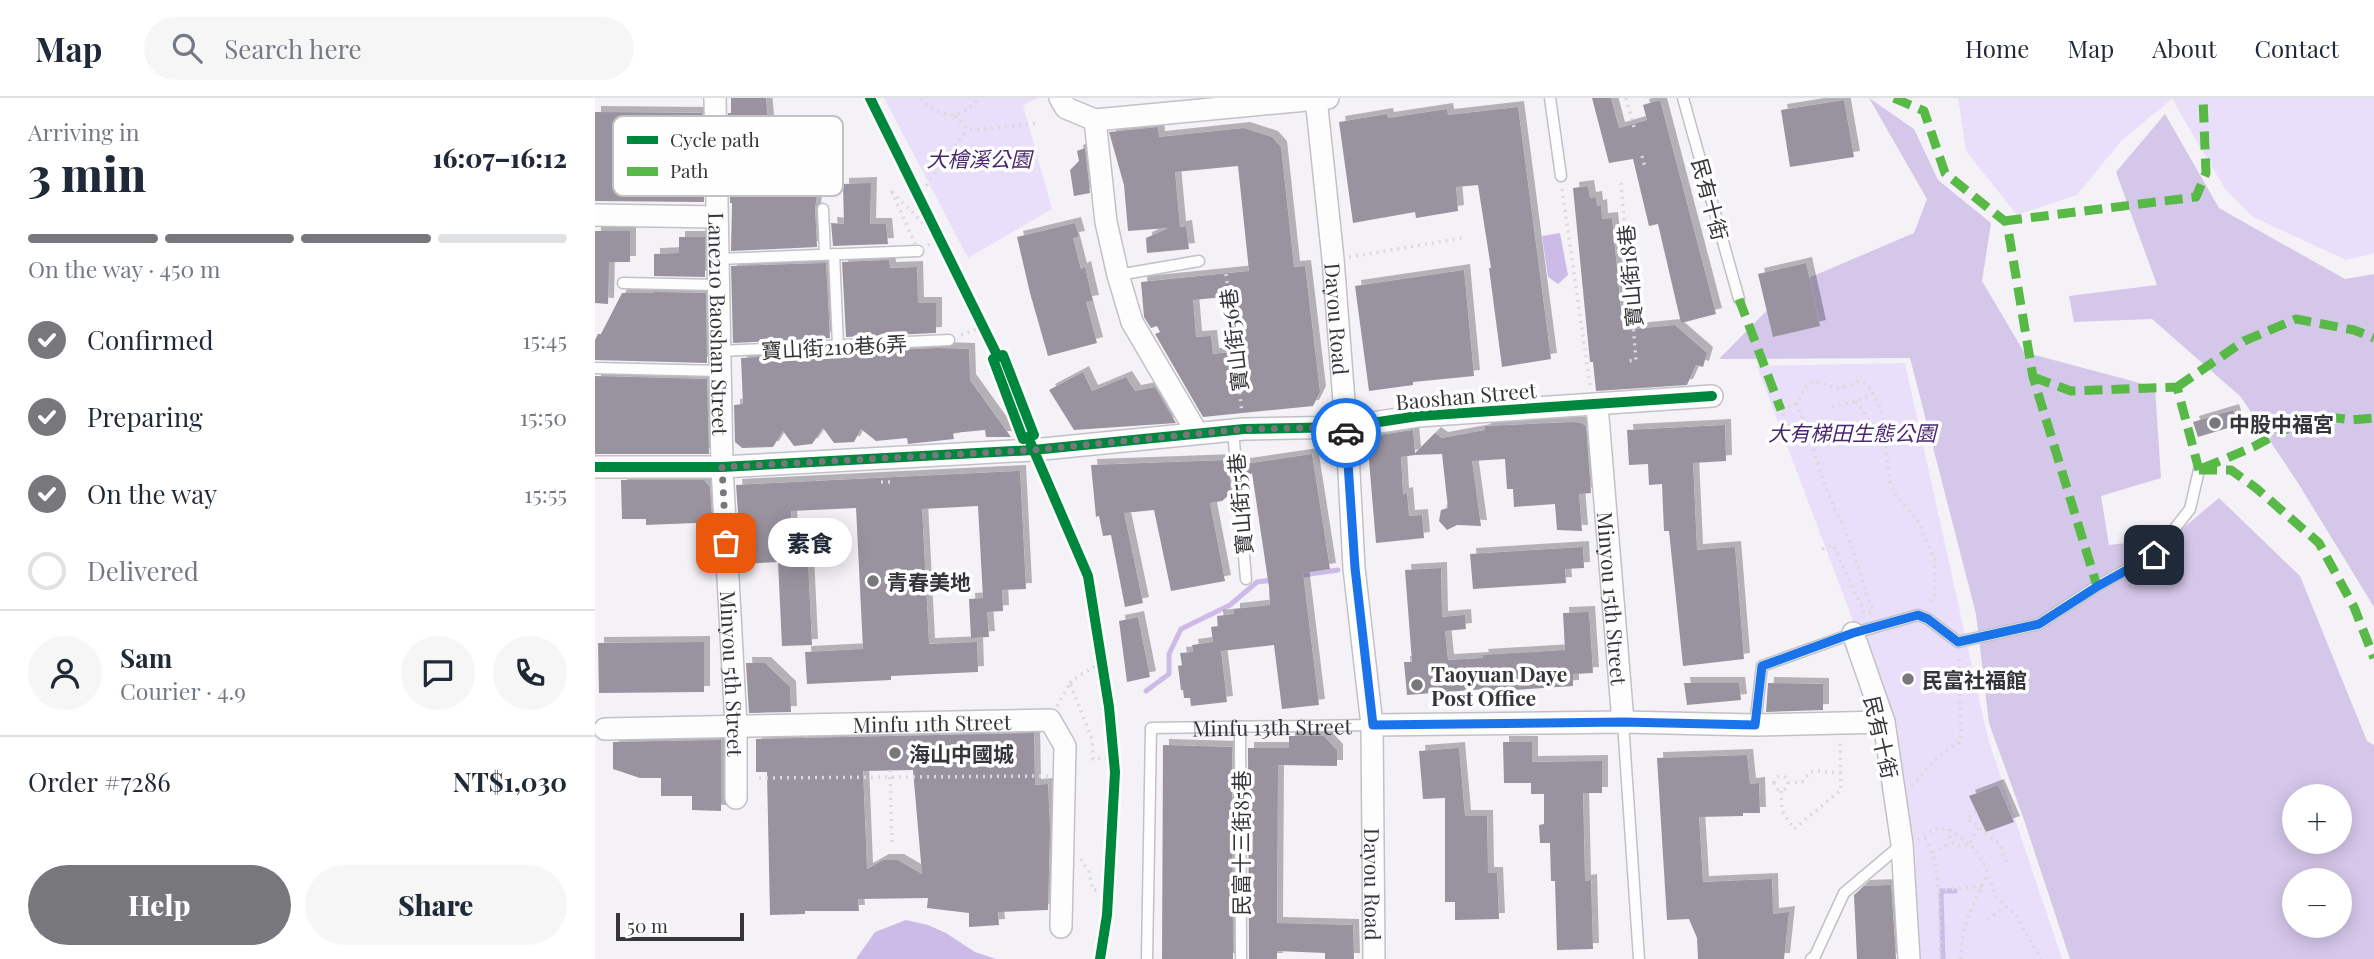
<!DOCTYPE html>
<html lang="en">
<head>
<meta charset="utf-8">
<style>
  :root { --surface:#fff; --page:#f6f6f7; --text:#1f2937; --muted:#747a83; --line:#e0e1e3; --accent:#78777c }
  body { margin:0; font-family:"Playfair Display","Noto Sans TC",serif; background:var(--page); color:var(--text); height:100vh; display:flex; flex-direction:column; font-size:26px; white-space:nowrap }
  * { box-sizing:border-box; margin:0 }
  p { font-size:23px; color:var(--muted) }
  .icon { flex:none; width:38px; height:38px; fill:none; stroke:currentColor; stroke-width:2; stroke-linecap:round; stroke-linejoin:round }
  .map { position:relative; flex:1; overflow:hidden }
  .panel { display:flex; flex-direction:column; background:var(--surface); width:595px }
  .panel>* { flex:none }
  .controls { position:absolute; left:1687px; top:686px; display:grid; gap:14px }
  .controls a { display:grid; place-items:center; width:70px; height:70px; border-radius:50%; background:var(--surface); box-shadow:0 4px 18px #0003; font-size:35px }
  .scale { position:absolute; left:21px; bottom:18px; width:128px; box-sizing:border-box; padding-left:7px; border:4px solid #363539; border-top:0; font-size:19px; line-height:24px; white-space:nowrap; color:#363539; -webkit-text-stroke:5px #fefefe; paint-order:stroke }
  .pin { position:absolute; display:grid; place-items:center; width:60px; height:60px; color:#fff; margin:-30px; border-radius:14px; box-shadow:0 4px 10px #0006 }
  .courier { position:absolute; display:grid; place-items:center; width:70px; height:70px; margin:-35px; border:5px solid #1a73e8; border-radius:50%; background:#fff; color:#222; box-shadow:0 2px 9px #0007 }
  .bubble { position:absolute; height:49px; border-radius:24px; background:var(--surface); box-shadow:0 4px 18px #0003; font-size:23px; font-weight:800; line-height:49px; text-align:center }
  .headline em { font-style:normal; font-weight:800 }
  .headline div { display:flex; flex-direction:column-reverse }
  .headline { display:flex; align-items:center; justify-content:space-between; height:119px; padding:0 28px }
  h1 { font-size:46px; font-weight:800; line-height:52px }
  .bar { display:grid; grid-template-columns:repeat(4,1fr); gap:10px 7px; align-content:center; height:84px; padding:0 28px }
  .bar i { height:9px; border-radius:5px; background:var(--line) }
  .bar .selected { background:var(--accent) }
  .bar p { grid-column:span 4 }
  .line { display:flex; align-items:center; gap:18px; padding:0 28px; border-top:2px solid var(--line) }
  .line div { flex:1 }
  .round { display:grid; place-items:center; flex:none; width:74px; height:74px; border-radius:37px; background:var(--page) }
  ol { padding:0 28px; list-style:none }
  li { display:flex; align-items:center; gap:21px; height:77px }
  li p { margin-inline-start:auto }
  li .icon { padding:7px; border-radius:50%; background:var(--accent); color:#fff; stroke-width:4 }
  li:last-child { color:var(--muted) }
  li i { width:38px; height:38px; border:4px solid var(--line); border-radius:50% }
  .primary-button { display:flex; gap:14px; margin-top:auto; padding:14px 28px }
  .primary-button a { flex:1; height:80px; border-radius:42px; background:var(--accent); color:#fff; font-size:28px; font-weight:800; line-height:80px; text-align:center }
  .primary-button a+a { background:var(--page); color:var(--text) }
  header { display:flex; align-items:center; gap:42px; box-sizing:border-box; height:98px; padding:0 35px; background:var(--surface); border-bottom:2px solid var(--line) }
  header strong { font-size:33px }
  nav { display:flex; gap:38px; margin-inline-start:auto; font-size:24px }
  .search { width:490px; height:63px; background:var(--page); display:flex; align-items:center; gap:18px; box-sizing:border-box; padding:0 24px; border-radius:38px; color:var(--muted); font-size:26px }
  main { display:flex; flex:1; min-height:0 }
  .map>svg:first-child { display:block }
  .green { fill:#e9dffa }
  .forest { fill:#d5c7ea; fill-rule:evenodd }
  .water { fill:#cdbbe7 }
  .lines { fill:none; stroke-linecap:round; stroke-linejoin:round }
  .stream { stroke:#cdbbe7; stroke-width:5 }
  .building { fill:#9993a0; fill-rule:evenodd; filter:url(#shadow) }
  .service-casing { stroke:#c2c1c5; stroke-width:13 }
  .minor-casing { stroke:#c2c1c5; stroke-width:24 }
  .path { stroke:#dad9db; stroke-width:3.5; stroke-dasharray:2 5; stroke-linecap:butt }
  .service { stroke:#fdfdfe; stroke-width:10 }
  .minor { stroke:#fdfdfe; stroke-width:21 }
  .quiet { stroke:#58b947; stroke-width:9; stroke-dasharray:18 9; stroke-linecap:butt }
  .cycleway-casing { stroke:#fefefe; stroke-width:15 }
  .cycleway { stroke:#00873e; stroke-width:10 }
  .done { stroke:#78777c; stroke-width:7; stroke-dasharray:0 12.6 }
  .route { stroke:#1a73e8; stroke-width:9 }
  .poi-dot { fill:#78777c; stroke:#fefefe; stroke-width:2.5 }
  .labels { text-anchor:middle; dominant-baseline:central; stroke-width:7; stroke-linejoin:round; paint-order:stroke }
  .park-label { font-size:21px; font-style:italic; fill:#49276e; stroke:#fefefe }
  .street-label { font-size:21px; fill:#363539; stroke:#fefefe }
  .poi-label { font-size:21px; font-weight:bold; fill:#363539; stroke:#fefefe; text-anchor:start }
  .key { fill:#fefefe; stroke:#c2c2c3; stroke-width:2 }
  .key-label { font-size:19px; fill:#363539 }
</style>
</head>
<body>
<header>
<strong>Map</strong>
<div class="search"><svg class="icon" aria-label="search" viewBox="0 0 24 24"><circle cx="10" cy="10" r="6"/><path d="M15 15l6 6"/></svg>Search here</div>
<nav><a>Home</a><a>Map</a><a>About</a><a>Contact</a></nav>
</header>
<main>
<section class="panel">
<div class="headline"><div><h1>3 min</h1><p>Arriving in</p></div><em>16:07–16:12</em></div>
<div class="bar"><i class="selected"></i><i class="selected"></i><i class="selected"></i><i></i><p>On the way · 450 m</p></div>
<ol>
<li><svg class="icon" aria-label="check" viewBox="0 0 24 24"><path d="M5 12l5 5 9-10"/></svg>Confirmed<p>15:45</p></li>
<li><svg class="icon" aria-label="check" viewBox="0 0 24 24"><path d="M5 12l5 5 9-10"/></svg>Preparing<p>15:50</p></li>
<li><svg class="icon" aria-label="check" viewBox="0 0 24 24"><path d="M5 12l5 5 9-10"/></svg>On the way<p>15:55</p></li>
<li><i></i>Delivered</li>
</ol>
<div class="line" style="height:126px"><a class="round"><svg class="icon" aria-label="person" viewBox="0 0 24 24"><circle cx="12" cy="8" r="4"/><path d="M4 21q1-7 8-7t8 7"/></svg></a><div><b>Sam</b><p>Courier · 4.9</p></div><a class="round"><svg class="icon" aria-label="chat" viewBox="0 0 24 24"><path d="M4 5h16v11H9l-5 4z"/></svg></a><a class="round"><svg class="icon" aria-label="phone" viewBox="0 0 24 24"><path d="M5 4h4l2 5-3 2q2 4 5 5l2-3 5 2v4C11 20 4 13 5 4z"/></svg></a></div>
<div class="line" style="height:91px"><div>Order #7286</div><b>NT$1,030</b></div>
<div class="primary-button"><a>Help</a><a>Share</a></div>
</section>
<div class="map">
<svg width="1779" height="861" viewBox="0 0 1779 861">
  <defs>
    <filter id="shadow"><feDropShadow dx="6" dy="-6" stdDeviation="0" flood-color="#0004"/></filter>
  </defs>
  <rect width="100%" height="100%" fill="#f4f2f7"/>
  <path class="green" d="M289 0H443L428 7 457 111 373 160Z
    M1363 0H1779V155L1751 162 1658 119 1630 91 1577 1 1526 43 1482 97 1422 117 1371 53Z
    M1310 265 1393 641 1467 861H1324L1320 751 1292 613 1162 268Z"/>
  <path class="forest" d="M1274 0 1319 31 1343 82 1396 125 1387 183 1429 254 1560 289 1566 380 1506 398 1514 447 1576 440 1624 400 1705 478 1772 643 1779 647V861H1475L1429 722 1394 625 1381 516 1315 260 1124 261 1197 187 1319 135 1332 101ZM1699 698H1745V744H1699ZM1699 782H1745V828H1699Z
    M1570 16 1624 110 1750 181 1779 176V509L1703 385 1646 299 1557 221 1479 224 1474 198 1562 187 1521 74Z"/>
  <path class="water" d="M965 135 973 177 963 186 953 179 947 138Z
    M311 822 333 827 351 835 380 854 401 861H261L280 834Z"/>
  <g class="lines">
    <path class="stream" d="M701 478 743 472
      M551 593 574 576V556L586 531 635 507 662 484 678 482
      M1348 861 1346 793H1360"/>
  </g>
  <path class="building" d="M136 0H171L173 23 165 27 174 48 175 90 200 96 223 90 220 111 222 149 136 153 137 105H135L133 15H136Z
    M997 0H1016L1024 30 1052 22 1048 7 1065 2 1121 216 1086 225 1063 126 1054 128 1038 61 1014 65Z
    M1249 2 1259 59 1195 69 1186 12Z
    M923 9 956 261 907 269 894 170H896L883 87 861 89 863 113 821 120 820 114 758 125 744 24 792 16 793 20 852 11 853 17Z
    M0 14 107 15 109 104 0 103ZM75 45 74 72 39 71V46Z
    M563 29 564 39 649 30 677 39 686 49 699 169 710 168 725 294 718 308 608 319 560 236 565 234 562 228 556 230 549 219 546 184 654 173 643 68 580 74 585 129 591 128 594 151 552 155 551 140 573 130 533 133 529 87 514 34ZM639 198 645 253 618 256 616 238 601 239 598 202Z
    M490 50 495 95 479 98 475 72 484 63 482 53Z
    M276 85 275 126H291L293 146 238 148 236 125 249 126 248 86Z
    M993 88 995 100 1001 99 1002 108 1006 107 1007 121 1017 120 1028 232 1080 227 1112 255 1108 269 1101 267 1092 287 1001 293 998 264H995L978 90Z
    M480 125 484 139 478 140 486 171 490 169 498 203 491 204 502 245 453 258 435 195 422 139Z
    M0 133H35V164H14L13 206 0 205Z
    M84 139H110V179L59 178V156L84 155Z
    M294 162 295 170 322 169 323 205H341V235L251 239 247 164Z
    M231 165 235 240 138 245 136 168Z
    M1211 165 1225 228 1178 239 1163 176Z
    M869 172 879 278 818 284V287L774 293 760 188Z
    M59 194 111 195 112 265 0 262V242L3 236H6L27 195H59Z
    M342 250 374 251 375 282 416 339H391L390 332 358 335 359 341 313 346 312 340 281 343 266 331 259 344 239 345 228 330 217 346 199 348 188 333 178 349 147 350 140 344 139 307 148 306 146 260Z
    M488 274 497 293 531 279 540 293 560 289 581 325 479 332 454 292Z
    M0 278 112 281 114 356H0Z
    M1638 312 1643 327 1603 339 1598 324Z
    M978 324 986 325 991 328 996 395 984 396 987 433 962 432 960 406 919 409 918 391H912L910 361 877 363 886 428 862 427 852 432 844 423 846 412 853 410 847 356 820 357 806 359 808 396 812 395 814 418 827 417 829 440 781 445 772 339 818 332 820 355 840 335 847 340 890 332V328Z
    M1130 327 1131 363 1098 365 1102 452 1140 449 1149 561 1088 568 1074 433H1069L1067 386 1054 387 1053 366 1034 367 1032 332Z
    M717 356 735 471 708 475 724 607 687 611 679 547 626 553 632 604 596 608 595 600H589L588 592H586L583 568 587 567 585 555 598 554 597 547 618 544 616 529 623 528 622 518 639 516V511L675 507 674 489 657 375 650 381 649 366Z
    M633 362 636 395 627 403 615 405 630 483 576 493 559 412 529 415 548 505 530 509 516 437 508 438 504 418 501 419 496 367Z
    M425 373 431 491 407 492 408 513 392 514 394 539 376 540 374 501 388 500 383 408 327 411 334 546 382 544 383 574 296 578V582L212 586 210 554 268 551 261 410 196 413 198 464H213L217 547 187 548 183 464 149 466 147 415H143L141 387Z
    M26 382H109L115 389 117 420 101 436V425L51 427V421H27Z
    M988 449 989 470 970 471 971 485 878 491 875 456Z
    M846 470 847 519 870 517 871 531 850 533 853 562 888 560 887 557 970 552 968 515 994 514 998 575 978 576V588L890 594V591L812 597 809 564H817L810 472Z
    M543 519 555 579 532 584 524 523Z
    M109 544V594L4 595 3 545Z
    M151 565H170L195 589 196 614 154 615Z
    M1089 585H1144L1146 602 1092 607Z
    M1173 585 1228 586V612L1171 614Z
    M439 635 440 687 453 686 455 730 453 812 403 814 404 827 374 829V815L332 810 333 800 263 801 264 813H210V816L175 817 172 674H161V641ZM318 672 327 776 303 762H288L272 771 268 673Z
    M694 638H729L742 652V668L683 667 682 825 758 827 759 861H730V855L682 853V861H654L653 650H694Z
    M126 642V713L97 712V698H66V680H45L18 671V644Z
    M908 644H937V664L1007 663V695H988L990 783 996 782 998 851 962 852 960 783H956L955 745H945L944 727 949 726V696H936V685H909Z
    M568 647 637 649 638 861H567Z
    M864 650 870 718H892L893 775H902L904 821 860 822V804H850V700L828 701 824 653Z
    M1152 657 1155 686 1164 685 1165 715H1148V718L1104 719 1108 784 1177 781 1178 816 1194 814 1189 861H1103L1102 840 1094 821 1072 822 1062 660Z
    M1403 687 1419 724 1391 734 1374 698Z
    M1296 787 1301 861H1262L1259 797 1269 788Z"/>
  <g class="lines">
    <g class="service-casing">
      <g id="service">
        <path d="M955 0 966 78"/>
        <path d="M1088 0 1144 201"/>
        <path d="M228 111 230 156"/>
        <path d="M239 156 243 247"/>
        <path d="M123 161 323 153"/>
        <path d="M523 177 604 163"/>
        <path d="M28 185 123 187"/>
        <path d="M125 253 354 242"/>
        <path d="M0 270 125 273"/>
        <path d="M638 332 651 481"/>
        <path d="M1028 624 1044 861"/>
        <path d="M1160 627 1167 568 1259 535 1323 517 1333 521 1363 544 1444 526 1502 488 1559 457 1595 411 1604 372"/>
        <path d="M645 629 646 861"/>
        <path id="s1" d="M552 861 556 630 777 627"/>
        <path d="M1216 861 1220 858 1249 795 1307 746"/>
      </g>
    </g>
    <g class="minor-casing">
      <g id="minor">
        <path id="s2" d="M120 0 127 369 141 628V700"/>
        <path d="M465 0 471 10 500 22 733 0"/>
        <path id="s3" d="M721 0 738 161 753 355 759 470 777 627 779 861"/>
        <path d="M500 22 511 124 523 177 537 224 602 335"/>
        <path d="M0 117 122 119"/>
        <path id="s4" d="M1002 307 1028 624"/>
        <path d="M0 369H127L438 352 649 331 751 329 823 318 1117 298"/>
        <path d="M1258 535 1289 624 1307 746 1314 861"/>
        <path d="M777 627 1028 624 1160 627 1289 624"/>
        <path id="s5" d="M10 631 455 622 470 648 466 829"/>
      </g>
    </g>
    <path class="path" d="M326 0C345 21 366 23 384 0
      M1031 0 1040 33
      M360 18 372 31H390L441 25
      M1047 58 1050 70
      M1026 85 1041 262 1033 263
      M967 91 995 287
      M297 94 344 141 323 153Z
      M323 99 372 31
      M754 159 868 140
      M631 176 647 315
      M366 237 388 229
      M1261 303 1288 343
      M1202 305 1235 401 1256 445 1275 507 1282 513
      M1237 309 1261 303 1278 295
      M1184 338 1195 332 1186 312 1202 305 1209 290 1218 283 1244 291 1264 283 1271 286 1278 295 1285 309 1288 325 1295 385 1302 400 1322 421 1340 463V496L1335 504H1331
      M286 384H297
      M1227 451 1238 447 1270 515 1280 513
      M475 585 483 578 508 564
      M462 608 475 585 497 641 498 661 519 659
      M295 672 297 749
      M1179 685a7 7 0 1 1 14 0a7 7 0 1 1-14 0Z
      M164 680 453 678
      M1193 685 1207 684 1215 674 1222 673 1246 675
      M1317 688 1341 661 1366 643 1364 556
      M1186 693 1187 713 1199 731 1246 692 1245 641
      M1381 713 1372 721 1383 728
      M1354 731C1353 743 1357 745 1367 749L1375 746 1383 728 1405 747 1413 768
      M1330 740C1349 777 1344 820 1345 861
      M1323 742 1340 731H1354L1375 746 1389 765 1401 798 1423 820 1446 861
      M1338 755 1356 744
      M486 761 494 774 498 792 513 791
      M1343 792 1387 789
      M1393 822 1409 808
      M1344 829H1352
      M1366 861C1365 829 1380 803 1393 775"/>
    <use href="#service" class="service"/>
    <use href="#minor" class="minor"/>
    <path class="quiet" d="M1299 0 1329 13 1350 75 1412 125 1438 279 1502 488
      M1409 123 1601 99 1611 75 1608 0
      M1144 201 1186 312
      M1438 279 1476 293 1582 289 1604 372
      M1582 289 1649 243 1701 221 1759 232 1779 240
      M1608 370 1658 349 1695 329 1727 318 1757 322 1779 320
      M1604 372H1636L1661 390 1724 445 1759 509 1779 560"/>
    <g class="cycleway-casing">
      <path id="cycleway" d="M275 0 403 259
        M433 339 439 337 408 257 398 261 428 341 433 339 493 478 514 609 520 674 512 817 505 861
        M0 369H127L438 352 649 331 751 329 823 318 1117 298"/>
    </g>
    <use href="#cycleway" class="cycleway"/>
  </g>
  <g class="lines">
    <path class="done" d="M131 445 127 369 439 352 649 331 751 329V335"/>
    <path class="route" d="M751 335 760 470 778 627 1028 624 1160 627 1167 568 1258 535 1323 517 1333 521 1363 544 1444 526 1503 488 1559 457"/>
  </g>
  <g class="poi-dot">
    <circle cx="1620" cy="325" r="7"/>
    <circle cx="278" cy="483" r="7"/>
    <circle cx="1313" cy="581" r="7"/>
    <circle cx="822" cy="587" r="7"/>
    <circle cx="300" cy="655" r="7"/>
  </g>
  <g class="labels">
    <g class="park-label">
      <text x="384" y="60">大檜溪公園</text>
      <text x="1257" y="334">大有梯田生態公園</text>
    </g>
    <g class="street-label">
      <text transform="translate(1116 101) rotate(75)">民有十街</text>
      <text transform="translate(1034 178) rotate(-95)">寶山街18巷</text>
      <text stroke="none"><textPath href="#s3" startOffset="222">Dayou Road</textPath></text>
      <text stroke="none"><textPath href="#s2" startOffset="226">Lane210 Baoshan Street</textPath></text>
      <text transform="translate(638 242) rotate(-97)">寶山街56巷</text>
      <text transform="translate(239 248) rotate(-3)">寶山街210巷6弄</text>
      <text transform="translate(871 297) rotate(-5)">Baoshan Street</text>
      <text transform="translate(644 406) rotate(-95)">寶山街55巷</text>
      <text stroke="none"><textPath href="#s4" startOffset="194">Minyou 15th Street</textPath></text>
      <text stroke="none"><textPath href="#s2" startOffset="576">Minyou 5th Street</textPath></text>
      <text stroke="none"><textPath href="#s5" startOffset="327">Minfu 11th Street</textPath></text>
      <text stroke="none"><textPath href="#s1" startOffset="352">Minfu 13th Street</textPath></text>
      <text transform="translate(1287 639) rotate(77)">民有十街</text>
      <text transform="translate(645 745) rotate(-90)">民富十三街85巷</text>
      <text stroke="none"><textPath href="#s3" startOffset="789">Dayou Road</textPath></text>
    </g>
    <g class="poi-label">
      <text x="1634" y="325">中股中福宮</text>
      <text x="292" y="483">青春美地</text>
      <text x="836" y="575">Taoyuan Daye<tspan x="836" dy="24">Post Office</tspan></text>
      <text x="1327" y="581">民富社福館</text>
      <text x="314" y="655">海山中國城</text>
    </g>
  </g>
  <rect x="18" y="18" width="230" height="80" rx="10" class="key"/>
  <rect x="32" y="38" width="31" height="8" fill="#00873e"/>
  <rect x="32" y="69" width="31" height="9" fill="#58b947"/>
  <g class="key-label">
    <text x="75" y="49">Cycle path</text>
    <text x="75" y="80">Path</text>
  </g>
</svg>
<div class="controls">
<a>+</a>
<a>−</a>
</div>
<div class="scale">50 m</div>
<div class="pin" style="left:131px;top:445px;background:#ea580c"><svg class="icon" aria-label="bag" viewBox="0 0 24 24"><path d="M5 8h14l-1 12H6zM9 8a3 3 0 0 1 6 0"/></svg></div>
<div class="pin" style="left:1559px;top:457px;background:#1f2937"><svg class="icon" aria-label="home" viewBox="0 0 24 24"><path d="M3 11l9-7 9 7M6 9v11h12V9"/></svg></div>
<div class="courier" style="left:751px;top:335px"><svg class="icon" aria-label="car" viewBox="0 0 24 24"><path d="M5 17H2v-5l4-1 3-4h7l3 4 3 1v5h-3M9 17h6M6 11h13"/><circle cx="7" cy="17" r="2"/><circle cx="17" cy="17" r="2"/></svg></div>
<div class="bubble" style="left:173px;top:420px;width:84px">素食</div>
</div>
</main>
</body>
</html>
